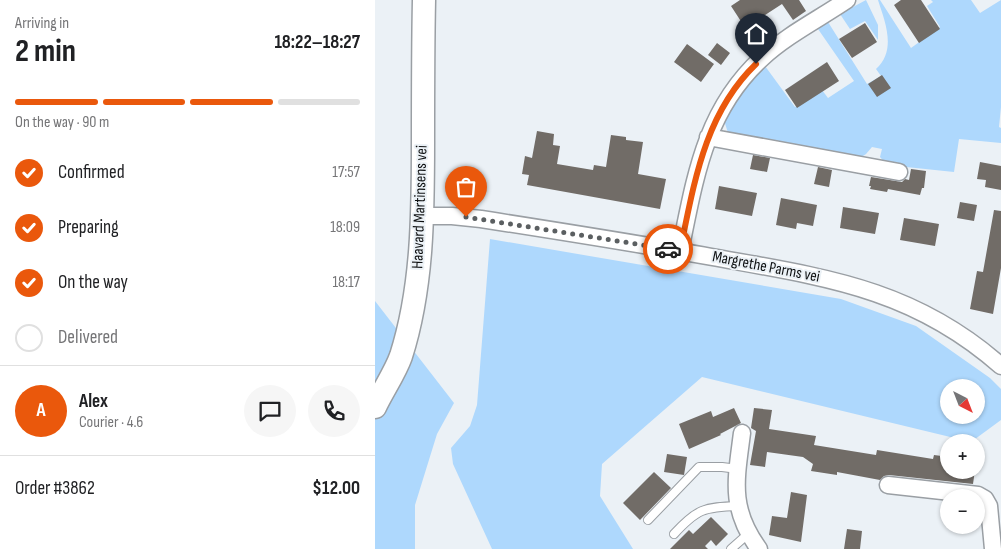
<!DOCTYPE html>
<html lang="en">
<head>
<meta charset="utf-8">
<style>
  :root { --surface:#fff; --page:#f6f6f6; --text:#202124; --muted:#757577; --line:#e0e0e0; --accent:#ea580c }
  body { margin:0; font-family:"Sofia Sans Condensed",sans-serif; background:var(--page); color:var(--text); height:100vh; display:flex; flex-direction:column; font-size:19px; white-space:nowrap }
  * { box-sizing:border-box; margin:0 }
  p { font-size:16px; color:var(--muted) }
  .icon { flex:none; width:28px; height:28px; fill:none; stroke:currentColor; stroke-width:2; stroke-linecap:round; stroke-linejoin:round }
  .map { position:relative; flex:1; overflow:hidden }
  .sheet { display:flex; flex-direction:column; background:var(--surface); width:375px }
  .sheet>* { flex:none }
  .needle { width:32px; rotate:138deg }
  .tools { position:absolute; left:565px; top:379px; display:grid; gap:10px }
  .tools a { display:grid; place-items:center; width:45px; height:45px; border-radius:50%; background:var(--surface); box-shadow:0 1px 4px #0004; font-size:25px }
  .pin { position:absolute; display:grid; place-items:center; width:42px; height:42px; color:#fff; margin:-51px -21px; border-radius:50% 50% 50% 0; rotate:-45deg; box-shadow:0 0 5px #0007 }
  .pin .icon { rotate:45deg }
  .courier { position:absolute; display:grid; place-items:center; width:50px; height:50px; margin:-25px; border:4px solid #ea580c; border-radius:50%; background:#fff; color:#222; box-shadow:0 1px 6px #0007 }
  .head em { font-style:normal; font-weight:700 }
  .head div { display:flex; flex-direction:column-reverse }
  .head { display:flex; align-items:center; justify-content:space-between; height:85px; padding:0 15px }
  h1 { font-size:32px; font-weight:700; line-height:38px }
  .bar { display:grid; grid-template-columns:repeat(4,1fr); gap:8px 5px; align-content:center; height:60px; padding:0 15px }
  .bar i { height:6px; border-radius:4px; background:var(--line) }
  .bar .selected { background:var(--accent) }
  .bar p { grid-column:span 4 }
  .line { display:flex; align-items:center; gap:12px; padding:0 15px; border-top:1px solid var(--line) }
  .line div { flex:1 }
  .round { display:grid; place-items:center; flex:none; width:52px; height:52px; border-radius:26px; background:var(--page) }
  ol { padding:0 15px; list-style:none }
  li { display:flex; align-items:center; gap:15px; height:55px }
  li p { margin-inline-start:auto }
  li .icon { padding:5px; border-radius:50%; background:var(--accent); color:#fff; stroke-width:4 }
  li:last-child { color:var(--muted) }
  li i { width:28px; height:28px; border:2px solid var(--line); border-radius:50% }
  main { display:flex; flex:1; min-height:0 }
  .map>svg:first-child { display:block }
  .green { fill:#aed8fd; fill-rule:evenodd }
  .building { fill:#716c67 }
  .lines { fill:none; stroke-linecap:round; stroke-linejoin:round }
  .lane-casing { stroke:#9a9fa4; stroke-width:10 }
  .street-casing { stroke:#9a9fa4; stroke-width:19 }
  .secondary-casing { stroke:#9a9fa4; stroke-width:25 }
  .lane { stroke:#fff; stroke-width:8 }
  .street { stroke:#fff; stroke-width:16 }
  .secondary { stroke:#fff; stroke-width:22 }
  .done { stroke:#5b5f61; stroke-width:5; stroke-dasharray:0 9 }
  .route { stroke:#ea580c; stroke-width:6 }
  .labels { text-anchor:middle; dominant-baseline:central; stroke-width:4; stroke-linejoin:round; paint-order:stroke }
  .street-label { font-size:16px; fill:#0e1011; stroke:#ebf1f6 }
</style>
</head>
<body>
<main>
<section class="sheet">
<div class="head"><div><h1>2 min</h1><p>Arriving in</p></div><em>18:22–18:27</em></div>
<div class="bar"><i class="selected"></i><i class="selected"></i><i class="selected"></i><i></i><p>On the way · 90 m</p></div>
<ol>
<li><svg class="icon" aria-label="check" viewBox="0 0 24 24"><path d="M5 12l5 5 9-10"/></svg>Confirmed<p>17:57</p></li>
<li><svg class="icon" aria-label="check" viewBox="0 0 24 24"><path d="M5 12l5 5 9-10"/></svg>Preparing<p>18:09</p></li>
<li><svg class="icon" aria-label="check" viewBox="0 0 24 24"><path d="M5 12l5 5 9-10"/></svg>On the way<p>18:17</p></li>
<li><i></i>Delivered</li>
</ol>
<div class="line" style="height:90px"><b class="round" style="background:var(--accent);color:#fff">A</b><div><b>Alex</b><p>Courier · 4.6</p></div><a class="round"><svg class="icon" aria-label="chat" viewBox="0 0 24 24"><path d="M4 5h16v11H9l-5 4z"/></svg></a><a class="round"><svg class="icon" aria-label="phone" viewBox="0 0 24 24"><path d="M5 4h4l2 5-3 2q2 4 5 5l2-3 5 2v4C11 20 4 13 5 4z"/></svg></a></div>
<div class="line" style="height:65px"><div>Order #3862</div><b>$12.00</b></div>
</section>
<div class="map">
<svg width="626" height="549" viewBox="0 0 626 549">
  <rect width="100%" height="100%" fill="#ebf1f6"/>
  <path class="green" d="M491 0 503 25V40L490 21 475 29 465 14Z
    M503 0H505L536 48 565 27 552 6 558 2 556 0H596L605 13 626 0V107L624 127 626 128V143L584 139 579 172 512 165 505 157 507 149 497 147 491 154 485 158 353 133 349 120 374 83 390 66 420 107 447 90 453 98 479 81 443 29 453 22 492 84 506 76 501 69C522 50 510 22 503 0Z
    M115 239 466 299 541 326 615 378 626 389V420L596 442 327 377 227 464 225 496 258 549H117L78 464 76 448 95 426 102 405ZM574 388H601V415H574Z
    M0 301 79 403 62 434 40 505V549H0Z"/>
  <path class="building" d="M365 0H424L431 11 418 20 407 4 384 19 383 17 369 26 356 6Z
    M526 0H546L565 29 544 43 519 5Z
    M490 23 502 42 477 58 464 39Z
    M342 43 355 53 346 65 333 55Z
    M312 44 339 64 326 82 299 62Z
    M452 62 464 81 422 108 410 90Z
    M507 75 516 88 502 97 493 84Z
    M162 131 179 134 178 145 185 146 182 164 218 170 219 165 231 167 236 135 251 137V140L268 142 263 174 291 179 285 209 152 185 154 175 147 174 150 156 157 158Z
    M378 155 395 158 392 172 375 169Z
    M605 162 626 166V190L610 187 611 180 602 179Z
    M443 167 457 170 454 187 439 184Z
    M536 169 551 171 549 188H547L545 195 513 189 512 192 495 189 496 186H494L496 177 527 182 530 179 534 180Z
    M344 186 382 193 377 216 340 209Z
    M406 198 442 205 438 226 422 223 421 229 401 225Z
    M585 202 602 205 599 221 582 218Z
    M468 207 504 213 500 234 465 228Z
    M619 210 626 211V268L618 314 595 309 602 271 608 272Z
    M529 218 564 224 560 246 525 240Z
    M359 408 366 423 345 434 346 435 314 449 304 424 336 411 338 417Z
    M379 408 397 410 394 429 441 436 439 445 501 455 502 450 558 459 559 455 574 457V470H600L598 484 514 475 509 476 505 480 462 472V475L436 471 438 464 428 457 392 452 390 467 375 465 381 431 376 428Z
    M292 454 312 457 309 475 289 472Z
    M279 472 296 488 265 520 248 503Z
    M416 492 432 495 426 542 394 535 397 516 412 518Z
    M336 517 353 534 341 546 336 540 330 546 333 549H295L314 530 318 534Z
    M472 529 487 531 485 549H469Z"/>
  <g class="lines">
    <g class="lane-casing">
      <path id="lane" d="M273 520 324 467H347L363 469
        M299 534C322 509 329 507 363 506
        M356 549 373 534"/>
    </g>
    <g class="street-casing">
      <path id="street" d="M333 137 524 172
        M47 216H77L106 219C183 231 260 243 337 257 448 277 538 288 626 366
        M305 251C320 179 329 111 387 58 412 35 444 19 472 0
        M367 433C361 480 354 508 384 549
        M513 485 603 495 610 499 614 506 618 549"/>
    </g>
    <g class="secondary-casing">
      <path id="secondary" d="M0 407C8 390 20 373 26 356 48 287 48 212 48 141 48 94 48 47 49 0"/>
    </g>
    <use href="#lane" class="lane"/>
    <use href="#street" class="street"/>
    <use href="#secondary" class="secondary"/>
  </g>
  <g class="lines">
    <path class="done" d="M91 217 293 249"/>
    <path class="route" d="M293 249 305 251C319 184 329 114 381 64"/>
  </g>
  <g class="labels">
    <g class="street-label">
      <text transform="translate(45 207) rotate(-88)">Haavard Martinsens vei</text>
      <text transform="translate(391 267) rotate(11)">Margrethe Parms vei</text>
    </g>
  </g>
</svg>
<div class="tools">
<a><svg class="needle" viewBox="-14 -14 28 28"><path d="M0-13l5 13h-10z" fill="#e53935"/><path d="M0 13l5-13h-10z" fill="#757577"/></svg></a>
<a>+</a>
<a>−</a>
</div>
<div class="pin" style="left:91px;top:217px;background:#ea580c"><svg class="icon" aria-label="bag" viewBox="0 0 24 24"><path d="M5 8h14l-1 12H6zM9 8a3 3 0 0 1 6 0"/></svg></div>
<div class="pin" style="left:381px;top:64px;background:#1f2937"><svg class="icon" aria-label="home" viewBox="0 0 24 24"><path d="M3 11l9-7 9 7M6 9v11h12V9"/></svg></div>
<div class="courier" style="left:293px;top:249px"><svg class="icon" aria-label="car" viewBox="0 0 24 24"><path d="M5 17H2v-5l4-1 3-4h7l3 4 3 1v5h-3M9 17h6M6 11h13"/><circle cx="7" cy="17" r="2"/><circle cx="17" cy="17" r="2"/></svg></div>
</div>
</main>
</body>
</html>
